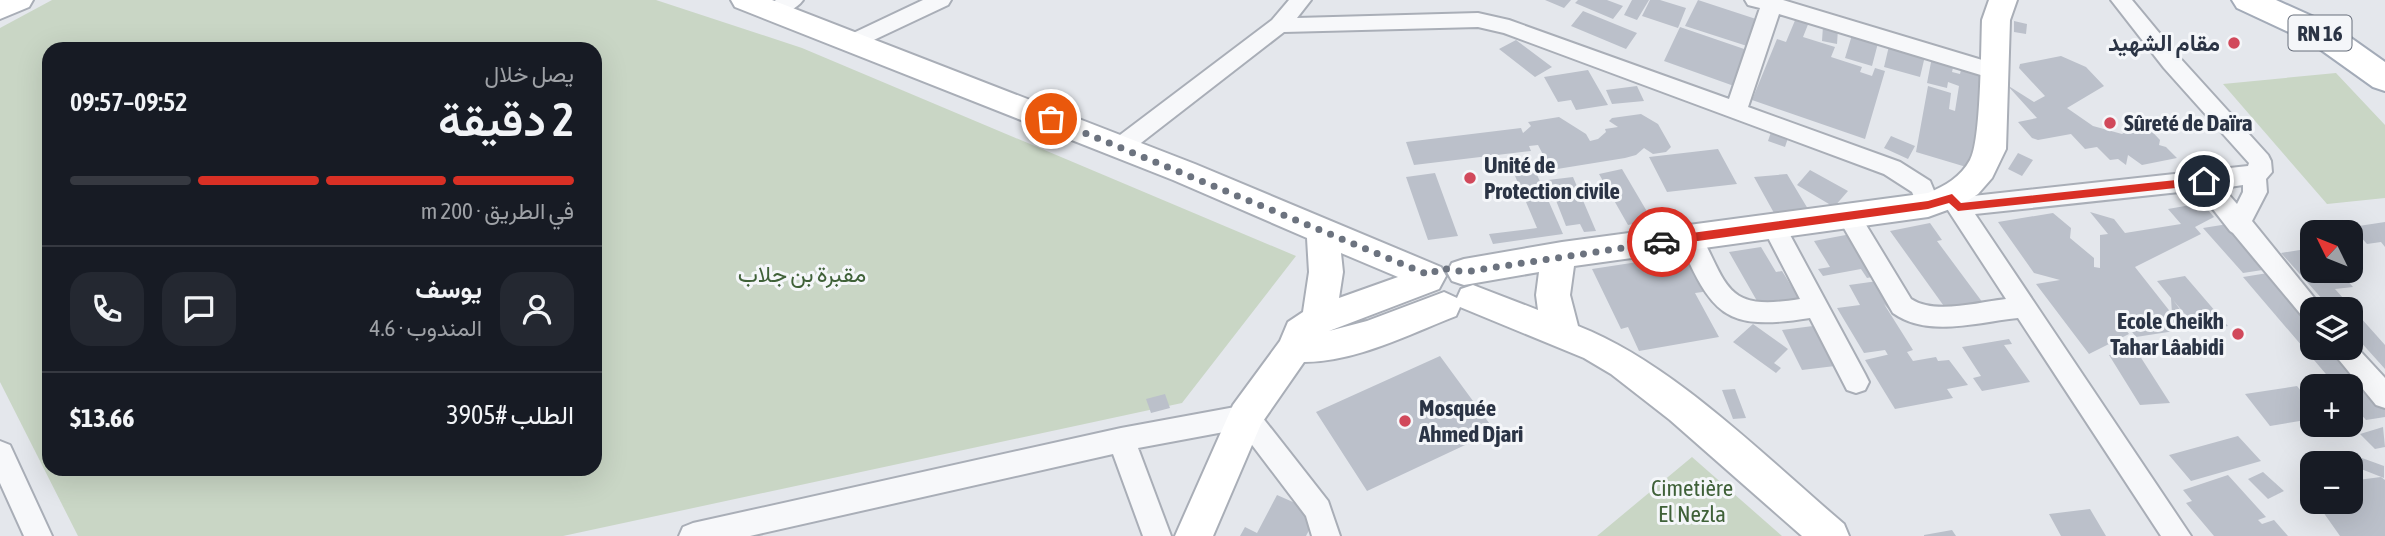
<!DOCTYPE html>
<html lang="ar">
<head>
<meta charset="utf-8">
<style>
  :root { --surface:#171b24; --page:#242831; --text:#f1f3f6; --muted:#9ea1a6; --line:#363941; --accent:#d93025 }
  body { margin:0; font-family:"Asap Condensed",Vazirmatn,sans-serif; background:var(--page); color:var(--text); direction:rtl; height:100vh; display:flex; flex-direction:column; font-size:26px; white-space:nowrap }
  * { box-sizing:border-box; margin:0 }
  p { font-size:23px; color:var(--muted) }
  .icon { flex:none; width:38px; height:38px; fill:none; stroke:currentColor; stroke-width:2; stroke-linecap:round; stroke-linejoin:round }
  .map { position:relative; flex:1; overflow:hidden; direction:ltr }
  .details { position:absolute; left:42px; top:42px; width:560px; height:434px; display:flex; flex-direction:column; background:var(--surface); border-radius:21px; box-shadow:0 7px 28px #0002; direction:rtl }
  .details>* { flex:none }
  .needle { width:46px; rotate:313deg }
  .controls { position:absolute; left:2300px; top:220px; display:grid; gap:14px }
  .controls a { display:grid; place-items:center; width:63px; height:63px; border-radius:14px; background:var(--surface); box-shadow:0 7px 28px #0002; font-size:35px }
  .pin { position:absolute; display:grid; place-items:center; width:60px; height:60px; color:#fff; margin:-30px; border:4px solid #fff; border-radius:50%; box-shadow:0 2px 7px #0007 }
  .courier { position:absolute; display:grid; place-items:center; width:70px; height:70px; margin:-35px; border:5px solid #d93025; border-radius:50%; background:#fff; color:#222; box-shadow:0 2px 9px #0007 }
  .overview em { font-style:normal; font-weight:600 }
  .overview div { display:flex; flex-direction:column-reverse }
  .overview { display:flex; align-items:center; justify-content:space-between; height:119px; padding:0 28px }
  h1 { font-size:46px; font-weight:600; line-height:52px }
  .bar { display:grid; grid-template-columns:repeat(4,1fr); gap:10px 7px; align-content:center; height:84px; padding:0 28px }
  .bar i { height:9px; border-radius:5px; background:var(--line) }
  .bar .current { background:var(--accent) }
  .bar p { grid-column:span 4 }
  .line { display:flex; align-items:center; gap:18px; padding:0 28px; border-top:2px solid var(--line) }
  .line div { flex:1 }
  .round { display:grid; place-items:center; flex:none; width:74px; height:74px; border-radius:21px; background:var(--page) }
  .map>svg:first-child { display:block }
  .green { fill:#c9d6c5; fill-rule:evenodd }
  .building { fill:#bbc0ca }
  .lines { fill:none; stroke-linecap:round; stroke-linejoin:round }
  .street-casing { stroke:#a9aeb7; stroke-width:4 }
  .secondary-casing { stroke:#a9aeb7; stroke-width:4 }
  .primary-casing { stroke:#a3abb8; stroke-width:4 }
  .street { fill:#f7f8fa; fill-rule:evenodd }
  .secondary { fill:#fff; fill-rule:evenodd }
  .primary { fill:#fff; fill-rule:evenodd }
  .route { fill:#d93025 }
  .done { stroke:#6c737f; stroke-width:7; stroke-dasharray:0 12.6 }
  .poi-dot { fill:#d1495b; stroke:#f4f6f9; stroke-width:2.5 }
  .labels { text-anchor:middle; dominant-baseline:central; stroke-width:6; stroke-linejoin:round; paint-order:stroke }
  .shield { fill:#f4f6f9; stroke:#676e7b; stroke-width:2 }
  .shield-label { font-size:21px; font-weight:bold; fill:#2b3445 }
  .poi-label { font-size:23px; font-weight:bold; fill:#2b3445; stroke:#f4f6f9; text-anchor:start }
  .park-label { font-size:23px; fill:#3f6138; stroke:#f4f6f9 }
</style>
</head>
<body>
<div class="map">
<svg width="2385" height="536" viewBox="0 0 2385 536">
  <rect width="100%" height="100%" fill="#e4e7ec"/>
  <path class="green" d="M52 0H656L802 48 1296 256 1182 403 563 536H78L0 382V28ZM49 49H595V469H49Z
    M2336 73 2385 125V198L2327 204 2223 84Z
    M1692 457 1782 536H1597Z"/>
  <path class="building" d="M1545 0H1571L1564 8Z
    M1578 0H1607L1623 6 1613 19 1575 3Z
    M1632 0H1649L1637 20 1624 15Z
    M1650 0H1660L1686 8 1678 28 1642 16Z
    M1698 0 1759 20 1747 46 1685 26Z
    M1583 11 1637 33 1626 49 1571 26Z
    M1796 18 1809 22 1803 37 1835 47 1831 57 1862 67 1860 72 1872 76 1875 68 1885 71 1865 139 1752 100 1777 39 1786 42Z
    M2014 21 2027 24 2026 34 2014 32Z
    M1823 26 1838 29 1837 44 1822 41Z
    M1680 27 1750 51 1734 86 1664 61Z
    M1852 35 1878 43 1872 66 1845 58Z
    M1516 40 1552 67 1535 77 1499 49Z
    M1889 46 1925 56 1920 77 1884 67Z
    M2061 56 2086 67 2104 86 2067 108 2093 126 2122 134 2143 122 2160 140 2159 145 2166 147 2177 158 2142 165 2128 155 2126 165 2118 159 2110 160 2097 147 2085 149 2071 134 2038 140 2032 138 2018 122 2037 118 2007 85 2034 102 2045 96 2019 68 2020 64Z
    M1932 57 1954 63 1952 72 1960 74 1962 66 1988 73 1973 169 1916 152 1928 86 1951 93 1949 109 1955 111 1959 86 1948 82 1947 88 1927 83Z
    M1588 70 1608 105 1576 110 1571 100 1558 102 1544 77Z
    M1637 86 1644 101 1612 104 1606 90Z
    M1641 114 1658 124 1671 147 1666 152 1653 154 1644 148 1636 155 1625 158 1551 170 1538 145 1529 146 1531 151 1414 165 1406 142 1521 128 1523 133 1531 126 1528 122 1559 117 1586 134 1590 141 1598 139 1606 132 1605 129 1618 127 1609 121 1612 118Z
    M1772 129 1789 135 1785 147 1768 141Z
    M1891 136 1915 146 1908 159 1884 148Z
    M1718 149 1737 184 1667 192 1649 157Z
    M2018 153 2033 160 2022 176 2008 169Z
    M1531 161 1563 234 1493 244 1489 234 1537 228 1510 164Z
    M1622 169 1652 220 1628 225 1599 174Z
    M1810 170 1848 191 1834 207 1797 185Z
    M1435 173 1458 236 1428 240 1406 177Z
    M1787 174 1808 209 1774 213 1754 177Z
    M1573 177 1596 231 1584 232 1580 224 1566 226 1548 180Z
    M2202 203 2214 217 2195 227 2201 234 2135 267 2172 314 2171 298 2157 281 2185 276 2228 326 2200 332 2173 300 2194 328 2136 337 2115 310V316L2129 334 2089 354 2036 284 2060 280 2034 273 1998 222 2053 213 2071 228 2070 238 2094 258V267L2100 268V235L2108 234 2090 212 2114 219 2125 233 2181 224 2168 209Z
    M2385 222V247L2381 242 2367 244 2352 227Z
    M1930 223 1942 240 1937 241 1983 303 1946 309 1890 231Z
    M2228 224 2269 269 2243 273 2203 228Z
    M1851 234 1878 276 1867 278 1861 269 1823 276 1818 269 1830 267 1814 241Z
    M1761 247 1776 272 1782 271 1805 308 1765 315 1729 252Z
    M2312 248V271H2339L2353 287 2335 289 2385 345V369L2350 330V310H2332L2281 253Z
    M1690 254 1710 291 1695 293 1719 337 1639 351 1628 327 1621 329 1592 269Z
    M2268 273 2312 323V348H2333L2385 407V417L2366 420 2350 402V387H2337L2243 277Z
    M1885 280 1906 313 1894 315 1884 304 1913 350 1907 352 1913 361 1936 357 1938 361 1949 360 1968 385 1947 389 1953 398 1895 409 1865 360 1895 353 1888 355 1885 350 1864 353 1837 308 1860 305 1849 285Z
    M1753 324 1788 349 1774 363 1781 368 1776 373 1733 342Z
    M1813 326 1835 366 1802 370 1782 330Z
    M2009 339 2012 344 2004 345 2030 382 1982 391 1973 378 1981 376 1962 347Z
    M2138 353 2170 403 2140 405 2109 355Z
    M1440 356 1495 431 1367 491 1316 412Z
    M2297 386 2312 404V419L2270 426 2245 394Z
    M1735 389 1746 418 1733 419 1722 390Z
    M1165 394 1170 408 1151 413 1146 399Z
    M2383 427 2385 447 2375 449 2360 434Z
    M2238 436 2261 461 2191 481 2169 455Z
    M2362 458 2384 466V478L2361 469Z
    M2263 472 2284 491 2268 499 2248 479Z
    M2228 475 2266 517 2258 520 2262 524 2274 520 2288 536H2214L2186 503 2192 501 2183 490Z
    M2381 477 2385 480V536H2340L2316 502H2350V481Z
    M1277 495 1318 513 1306 536H1240L1245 527 1257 533Z
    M2090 509 2106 536H2061L2049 514Z
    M1952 530 1956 536H1924V535Z"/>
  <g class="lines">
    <g class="street-casing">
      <path id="street" d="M776 0H803C796 10 778 18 766 15L763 10Z
        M923 0H951L948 5 861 46 854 48 847 46 843 41 847 36Z
        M1289 0H1311L1297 18 1478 13 1509 20 1729 99 1760 8 1748 5 1745 0H1783L2002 66 2005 71 2002 76 1994 79 1779 14 1748 107 1900 162 1930 181 1940 205 1936 211 1928 214 1920 211 1912 192 1884 174 1504 33 1478 27 1284 32 1128 153 1120 155 1112 153 1109 147 1112 141 1272 20Z
        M2111 0H2132L2180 58 2268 155 2271 161 2272 172 2266 179 2267 192 2252 221 2324 310H2312V320L2303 317 2233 233 2230 231 2198 190 1975 214 2191 536H2161L2018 318C1978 322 1928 338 1893 313L1837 216 1841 210 1849 207 1857 210 1911 299C1935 315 1978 302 2006 299L1944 204 1940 198 1944 192C1953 189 1958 189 1964 197L2248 166 2249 163 2164 68ZM2243 185V192L2237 204 2223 188Z
        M1774 217 1782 220 1865 374 1869 382 1865 390 1856 393 1847 390 1810 318C1723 332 1712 314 1678 238L1681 231 1690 229 1699 231C1729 289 1726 311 1800 299L1762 226 1766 220Z
        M2350 340 2385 378V408L2376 405 2335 355 2331 348H2350Z
        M1246 405 1255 408 1328 501 1340 536H1312L1306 516 1240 429 1138 448 1171 536H1143L1113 454 750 536H679L683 527 693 523 1121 428Z
        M0 441 10 445 52 536H24L0 483Z"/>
    </g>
    <g class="secondary-casing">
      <path id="secondary" d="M0 0H33L29 7 0 19Z
        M731 0H772L1195 164 1441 267 1446 276 1439 289 1329 331 1367 321 1444 292 1457 298 1461 289 1473 285 1538 310 1536 295 1539 272 1464 285 1452 281 1447 272 1452 263 1464 259 1562 242 1928 193C1945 186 1961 177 1970 160 1981 142 1981 47 1982 20L1989 0H2017L2010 20 2006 149 1992 178 1978 194 1961 205 1928 217 1574 266 1570 295 1578 326C1673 363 1765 457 1844 524L1849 536H1802L1670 420 1611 374 1584 358 1460 307 1456 316C1409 334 1356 362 1304 362L1261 424 1213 536H1175L1233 405 1280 341 1288 322 1303 312 1309 272 1307 238 1173 180 735 7ZM1341 253 1398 277 1339 298 1343 272Z"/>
    </g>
    <g class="primary-casing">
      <path id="primary" d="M2232 0H2276L2334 26 2385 62V91L2373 87 2310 42 2237 8Z"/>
    </g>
    <use href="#street" class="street"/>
    <use href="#secondary" class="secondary"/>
    <use href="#primary" class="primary"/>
  </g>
  <path class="route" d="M2204 177 2209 181 2204 185 1958 211 1949 203 1928 209 1662 246 1657 242 1662 237 1928 201 1952 194 1961 203Z"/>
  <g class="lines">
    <path class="done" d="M1051 119 1429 275 1441 268 1464 272 1662 242"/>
  </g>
  <g class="poi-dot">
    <circle cx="2234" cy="43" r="7"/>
    <circle cx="2110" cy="123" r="7"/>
    <circle cx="1470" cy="178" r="7"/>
    <circle cx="2238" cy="334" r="7"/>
    <circle cx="1405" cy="421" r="7"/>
  </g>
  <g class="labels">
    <rect class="shield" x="2288.5" y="15.5" width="63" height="35" rx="5"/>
    <g class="shield-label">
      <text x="2320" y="33">RN 16</text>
    </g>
    <g class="poi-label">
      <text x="2220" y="43" text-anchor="end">مقام الشهيد</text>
      <text x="2124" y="123">Sûreté de Daïra</text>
      <text x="1484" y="165">Unité de<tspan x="1484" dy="26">Protection civile</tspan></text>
      <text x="2224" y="321" text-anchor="end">Ecole Cheikh<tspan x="2224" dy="26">Tahar Lâabidi</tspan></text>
      <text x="1419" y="408">Mosquée<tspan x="1419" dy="26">Ahmed Djari</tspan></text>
    </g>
    <g class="park-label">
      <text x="802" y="274">مقبرة بن جلاب</text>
      <text x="1692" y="488">Cimetière<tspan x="1692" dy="26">El Nezla</tspan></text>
    </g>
  </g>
</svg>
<div class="controls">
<a><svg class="needle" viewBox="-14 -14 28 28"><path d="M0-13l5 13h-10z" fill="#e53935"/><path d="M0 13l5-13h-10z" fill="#9ea1a6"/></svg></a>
<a><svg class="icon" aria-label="layers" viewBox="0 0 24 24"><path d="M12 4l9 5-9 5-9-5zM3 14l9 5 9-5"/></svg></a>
<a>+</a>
<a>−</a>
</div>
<div class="pin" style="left:1051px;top:119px;background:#ea580c"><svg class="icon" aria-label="bag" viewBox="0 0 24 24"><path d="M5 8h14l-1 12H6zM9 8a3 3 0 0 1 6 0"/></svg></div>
<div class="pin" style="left:2204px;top:181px;background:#1f2937"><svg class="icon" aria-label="home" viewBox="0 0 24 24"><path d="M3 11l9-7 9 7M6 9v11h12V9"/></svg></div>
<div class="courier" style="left:1662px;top:242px"><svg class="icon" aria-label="car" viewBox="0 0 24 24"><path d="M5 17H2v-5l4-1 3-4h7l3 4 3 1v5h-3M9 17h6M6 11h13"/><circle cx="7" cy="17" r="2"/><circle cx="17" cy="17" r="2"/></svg></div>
<section class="details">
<div class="overview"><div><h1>2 دقيقة</h1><p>يصل خلال</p></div><em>09:52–09:57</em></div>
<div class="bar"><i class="current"></i><i class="current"></i><i class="current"></i><i></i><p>في الطريق · 200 m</p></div>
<div class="line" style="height:126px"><a class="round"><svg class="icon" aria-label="person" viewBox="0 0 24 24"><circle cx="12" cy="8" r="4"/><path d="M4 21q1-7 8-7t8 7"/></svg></a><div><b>يوسف</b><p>المندوب · 4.6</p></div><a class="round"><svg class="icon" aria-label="chat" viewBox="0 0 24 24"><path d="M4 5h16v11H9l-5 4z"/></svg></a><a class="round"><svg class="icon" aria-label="phone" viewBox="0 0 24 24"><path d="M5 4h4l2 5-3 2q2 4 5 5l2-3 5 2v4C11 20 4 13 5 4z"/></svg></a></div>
<div class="line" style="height:91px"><div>الطلب #3905</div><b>$13.66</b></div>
</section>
</div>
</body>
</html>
